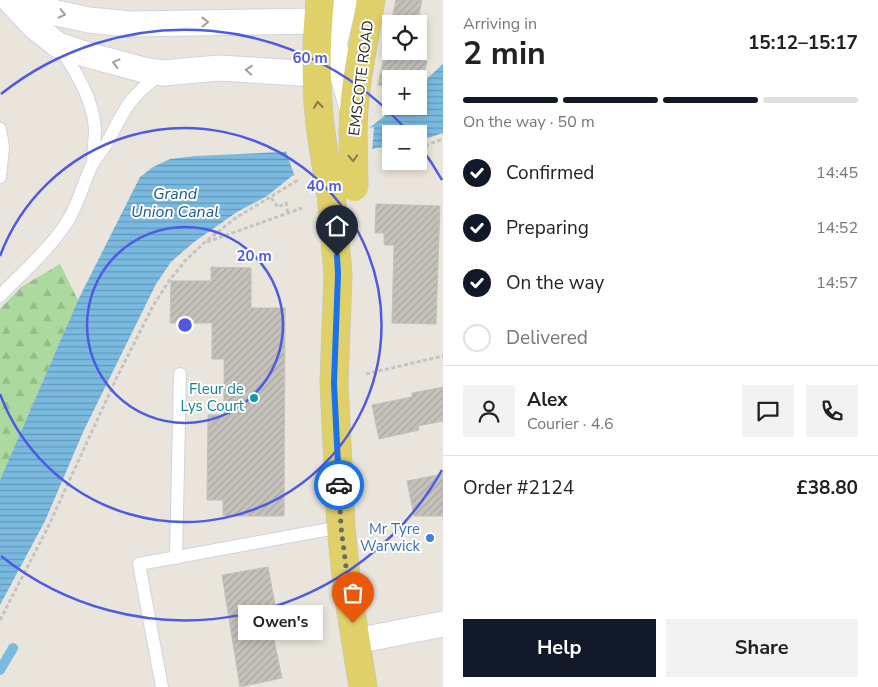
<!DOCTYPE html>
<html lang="en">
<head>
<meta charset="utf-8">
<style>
  :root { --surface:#fff; --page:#f2f2f2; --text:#222; --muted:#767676; --line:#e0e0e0; --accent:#111827 }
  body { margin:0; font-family:"Nunito Sans",sans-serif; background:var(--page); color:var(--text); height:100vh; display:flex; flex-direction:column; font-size:19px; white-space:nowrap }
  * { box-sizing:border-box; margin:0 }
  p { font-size:16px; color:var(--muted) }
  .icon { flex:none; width:28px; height:28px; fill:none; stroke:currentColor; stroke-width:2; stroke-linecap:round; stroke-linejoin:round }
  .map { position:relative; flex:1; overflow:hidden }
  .details { display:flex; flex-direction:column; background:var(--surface); width:435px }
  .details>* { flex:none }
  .buttons { position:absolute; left:382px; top:15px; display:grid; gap:10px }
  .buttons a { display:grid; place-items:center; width:45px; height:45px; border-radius:0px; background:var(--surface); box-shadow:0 2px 8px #0003; font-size:25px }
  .pin { position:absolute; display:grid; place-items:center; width:42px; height:42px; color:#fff; margin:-51px -21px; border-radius:50% 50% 50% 0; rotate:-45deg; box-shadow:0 0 5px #0007 }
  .pin .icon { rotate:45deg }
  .courier { position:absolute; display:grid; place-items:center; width:50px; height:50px; margin:-25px; border:4px solid #1a73e8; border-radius:50%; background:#fff; color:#222; box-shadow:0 1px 6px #0007 }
  .bubble { position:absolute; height:35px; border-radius:0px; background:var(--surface); box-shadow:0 2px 8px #0003; font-size:16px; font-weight:700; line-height:35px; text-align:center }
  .summary em { font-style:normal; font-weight:700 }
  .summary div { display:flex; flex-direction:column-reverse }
  .summary { display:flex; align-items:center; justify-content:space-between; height:85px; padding:0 20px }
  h1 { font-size:32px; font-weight:700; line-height:38px }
  .bar { display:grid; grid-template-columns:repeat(4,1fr); gap:8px 5px; align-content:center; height:60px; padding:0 20px }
  .bar i { height:6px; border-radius:4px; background:var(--line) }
  .bar .active { background:var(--accent) }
  .bar p { grid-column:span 4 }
  .line { display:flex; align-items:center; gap:12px; padding:0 20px; border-top:1px solid var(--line) }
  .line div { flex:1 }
  .round { display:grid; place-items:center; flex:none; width:52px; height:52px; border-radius:0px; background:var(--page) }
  ol { padding:0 20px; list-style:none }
  li { display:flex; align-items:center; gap:15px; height:55px }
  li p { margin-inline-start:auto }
  li .icon { padding:5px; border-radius:50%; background:var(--accent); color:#fff; stroke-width:4 }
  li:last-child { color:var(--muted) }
  li i { width:28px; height:28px; border:2px solid var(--line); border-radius:50% }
  .action { display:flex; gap:10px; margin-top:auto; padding:10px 20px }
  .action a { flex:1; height:58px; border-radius:0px; background:var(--accent); color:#fff; font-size:20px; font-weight:700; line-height:58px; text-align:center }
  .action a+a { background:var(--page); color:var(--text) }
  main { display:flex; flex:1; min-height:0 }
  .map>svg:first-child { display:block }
  .forest { fill:url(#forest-firs) }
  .water { fill:url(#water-rules) }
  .pier { fill:#e9e5dc }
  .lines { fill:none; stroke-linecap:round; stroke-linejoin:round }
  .stream { stroke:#7abae0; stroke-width:10 }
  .building { fill:url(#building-hatch); stroke:#c4c0b6 }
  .service-casing { stroke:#d1d2e0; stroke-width:14 }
  .minor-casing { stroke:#d1d2e0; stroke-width:27 }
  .primary-casing { stroke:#c3c3c3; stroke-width:29 }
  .path { stroke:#c3c3c3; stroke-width:3; stroke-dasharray:4 2.5; stroke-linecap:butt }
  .service { stroke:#fff; stroke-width:12 }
  .minor { stroke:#fff; stroke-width:25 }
  .primary { stroke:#e0d06a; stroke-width:28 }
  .primary-bridge-casing { stroke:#c3c3c3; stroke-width:29; stroke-linecap:butt }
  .primary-bridge { stroke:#e0d06a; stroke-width:28 }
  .oneway { stroke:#9e9e9e }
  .oneway2 { stroke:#847c49 }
  .done { stroke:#6c6a67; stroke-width:5; stroke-dasharray:0 9 }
  .route { stroke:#1a73e8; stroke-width:6 }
  .ring { fill:none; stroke:#4d5ae4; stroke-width:2.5 }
  .culture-dot { fill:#0f9aa8; stroke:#fff; stroke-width:2 }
  .shop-dot { fill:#3f7fe0; stroke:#fff; stroke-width:2 }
  .labels { text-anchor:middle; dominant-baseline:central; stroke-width:4; stroke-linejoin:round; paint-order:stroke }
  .street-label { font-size:15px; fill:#282828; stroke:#fff }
  .culture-label { font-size:15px; fill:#0d838f; stroke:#fff; text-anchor:end }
  .shop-label { font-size:15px; fill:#366cbe; stroke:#fff; text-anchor:end }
  .water-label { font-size:16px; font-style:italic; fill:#1c5889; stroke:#fff }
  .centre { fill:#4d5ae4; stroke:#fff; stroke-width:2.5 }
  .ring-label { font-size:15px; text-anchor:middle; font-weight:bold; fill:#4d5ae4; stroke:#fff; stroke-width:4; stroke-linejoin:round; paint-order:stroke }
</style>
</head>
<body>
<main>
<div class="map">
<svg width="443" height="687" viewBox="0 0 443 687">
  <defs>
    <pattern id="forest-firs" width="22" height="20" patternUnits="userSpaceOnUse" patternTransform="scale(1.25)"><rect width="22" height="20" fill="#acda9e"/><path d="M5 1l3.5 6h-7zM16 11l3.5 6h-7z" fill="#94bb88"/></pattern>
    <pattern id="water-rules" width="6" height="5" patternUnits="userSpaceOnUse" patternTransform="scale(1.25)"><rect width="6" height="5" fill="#7abae0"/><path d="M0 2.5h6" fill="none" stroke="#6497b6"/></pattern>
    <pattern id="building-hatch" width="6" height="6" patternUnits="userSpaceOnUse" patternTransform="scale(1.25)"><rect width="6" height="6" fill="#c5c1bb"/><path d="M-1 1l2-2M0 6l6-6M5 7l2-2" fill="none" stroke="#a9a6a1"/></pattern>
  </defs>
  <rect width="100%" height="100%" fill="#e9e5dc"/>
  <path class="forest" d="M60 264 78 300 0 480V309L21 287Z"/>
  <path class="water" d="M443 64V133L419 141V134H391V146L376 148 292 176 267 196 237 212 194 242 171 262 156 284 84 430 45 521 0 605V480L78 300 140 177 153 167 170 159 195 156 283 152 359 136 397 106H419V86Z"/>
  <path class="pier" d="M374 127 372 152 295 177 285 149 358 134 366 128Z"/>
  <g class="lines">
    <path class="stream" d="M0 670 13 648"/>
  </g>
  <path class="building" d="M396 0H422L417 24H391V51H411L410 57 427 61 420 90H419V79H391V87L378 85Z
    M376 204 440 206 436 324 392 323 394 245H384V233H375Z
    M211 267 251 268V308H285L284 516H223V500H207L208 415H224V359H212V323H170L171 281H211Z
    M443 387V421L418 426 419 430 379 439 372 405 412 397V393Z
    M443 474V516H414L407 481Z
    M268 567 277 615 269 616 282 678 240 687 222 575Z"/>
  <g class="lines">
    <g class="service-casing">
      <path id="service" d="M61 49C76 72 93 100 95 128 95 140 93 152 93 164
        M0 129 3 147 0 177
        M0 296C23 272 49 250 67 222 79 204 83 182 93 163 97 156 104 149 108 141 125 108 130 96 161 74
        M176 558 180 374
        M162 687 139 564 341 527"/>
    </g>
    <g class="minor-casing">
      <path id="minor" d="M10 0 35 27 58 45 88 55 144 70 163 73 219 68 316 74 334 45 345 0
        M16 0 56 13 89 20 129 24 318 21 334 45 353 111
        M356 641 443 624"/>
    </g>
    <g class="primary-casing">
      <path id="primary" d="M320 0C315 49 315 97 323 146
        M353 129C354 85 364 43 371 0
        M331 194 338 274 334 383 341 527 347 586 363 687"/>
    </g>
    <path class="path" d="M419 148 443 139
      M383 154 391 153
      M271 198 278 207 286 203 288 214
      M207 242 302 208
      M366 374 443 356
      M0 620 47 529 117 377 153 306 169 281 185 261 204 243 234 219 298 180"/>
    <use href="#service" class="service"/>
    <use href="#minor" class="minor"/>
    <use href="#primary" class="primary"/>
    <g class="primary-bridge-casing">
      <path id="primary-bridge" d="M353 129 354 187
        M323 146 331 194"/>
    </g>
    <use href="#primary-bridge" class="primary-bridge"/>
  </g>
  <defs><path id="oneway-chevron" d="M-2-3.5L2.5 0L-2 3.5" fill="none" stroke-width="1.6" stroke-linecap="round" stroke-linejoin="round" transform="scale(1.25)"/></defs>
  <g class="oneway">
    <use href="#oneway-chevron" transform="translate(62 14) rotate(13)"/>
    <use href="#oneway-chevron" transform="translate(205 22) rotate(-1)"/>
    <use href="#oneway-chevron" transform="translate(116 63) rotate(-165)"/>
    <use href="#oneway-chevron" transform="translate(249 70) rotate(-176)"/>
  </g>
  <g class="oneway2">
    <use href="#oneway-chevron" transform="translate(318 105) rotate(-96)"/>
    <use href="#oneway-chevron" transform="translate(353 158) rotate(87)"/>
  </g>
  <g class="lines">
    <path class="done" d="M339 485 341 527 353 623"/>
    <path class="route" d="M337 256 338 274 334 383 339 485"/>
  </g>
  <g class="ring">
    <circle cx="185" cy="325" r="98"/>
    <path d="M0 256A197 197 0 1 1 0 394"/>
    <path d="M442 470A295 295 0 0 1 1 556M1 94A295 295 0 0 1 409 133M419 145A295 295 0 0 1 442 180"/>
  </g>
  <circle class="culture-dot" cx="254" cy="398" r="5"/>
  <circle class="shop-dot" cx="430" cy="538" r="5"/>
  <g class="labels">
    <g class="street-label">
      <text transform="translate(361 78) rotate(-83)">EMSCOTE ROAD</text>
    </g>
    <g class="culture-label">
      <text x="244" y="389">Fleur de<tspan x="244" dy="17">Lys Court</tspan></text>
    </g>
    <g class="shop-label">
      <text x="420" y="529">Mr Tyre<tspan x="420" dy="17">Warwick</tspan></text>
    </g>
    <g class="water-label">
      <text x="175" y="194">Grand<tspan x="175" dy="18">Union Canal</tspan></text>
    </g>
  </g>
  <circle cx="185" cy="325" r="8" class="centre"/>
  <g class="ring-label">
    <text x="310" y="63">60 m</text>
    <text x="324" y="191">40 m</text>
    <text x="254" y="261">20 m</text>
  </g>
</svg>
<div class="buttons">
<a><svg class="icon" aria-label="locate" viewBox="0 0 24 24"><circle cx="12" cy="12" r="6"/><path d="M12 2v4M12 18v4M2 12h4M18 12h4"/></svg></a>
<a>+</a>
<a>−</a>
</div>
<div class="pin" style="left:353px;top:623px;background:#ea580c"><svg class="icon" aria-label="bag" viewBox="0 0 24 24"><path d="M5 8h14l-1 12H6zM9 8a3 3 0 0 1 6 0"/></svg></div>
<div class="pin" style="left:337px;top:256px;background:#1f2937"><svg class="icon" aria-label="home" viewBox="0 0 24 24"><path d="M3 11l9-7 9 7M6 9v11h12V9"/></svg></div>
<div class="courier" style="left:339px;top:485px"><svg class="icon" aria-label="car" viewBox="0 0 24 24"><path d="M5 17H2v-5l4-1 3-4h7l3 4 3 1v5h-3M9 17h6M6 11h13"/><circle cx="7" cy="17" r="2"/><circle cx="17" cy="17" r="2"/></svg></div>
<div class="bubble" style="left:238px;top:605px;width:85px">Owen's</div>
</div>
<section class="details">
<div class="summary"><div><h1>2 min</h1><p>Arriving in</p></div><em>15:12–15:17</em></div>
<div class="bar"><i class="active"></i><i class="active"></i><i class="active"></i><i></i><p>On the way · 50 m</p></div>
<ol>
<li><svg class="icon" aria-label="check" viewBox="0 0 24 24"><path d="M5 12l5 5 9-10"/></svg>Confirmed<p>14:45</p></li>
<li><svg class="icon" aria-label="check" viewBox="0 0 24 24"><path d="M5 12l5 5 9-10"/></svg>Preparing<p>14:52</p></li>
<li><svg class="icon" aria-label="check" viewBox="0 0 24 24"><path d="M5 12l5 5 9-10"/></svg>On the way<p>14:57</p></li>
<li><i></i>Delivered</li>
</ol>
<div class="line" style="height:90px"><a class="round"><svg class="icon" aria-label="person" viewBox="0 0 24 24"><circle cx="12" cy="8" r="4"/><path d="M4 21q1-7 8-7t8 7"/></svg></a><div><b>Alex</b><p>Courier · 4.6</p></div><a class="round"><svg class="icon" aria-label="chat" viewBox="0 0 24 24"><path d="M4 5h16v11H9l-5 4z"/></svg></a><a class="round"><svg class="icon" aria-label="phone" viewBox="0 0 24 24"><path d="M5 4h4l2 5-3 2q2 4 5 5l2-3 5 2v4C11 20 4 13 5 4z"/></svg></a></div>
<div class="line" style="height:65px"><div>Order #2124</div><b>£38.80</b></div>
<div class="action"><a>Help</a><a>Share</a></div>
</section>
</main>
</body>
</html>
